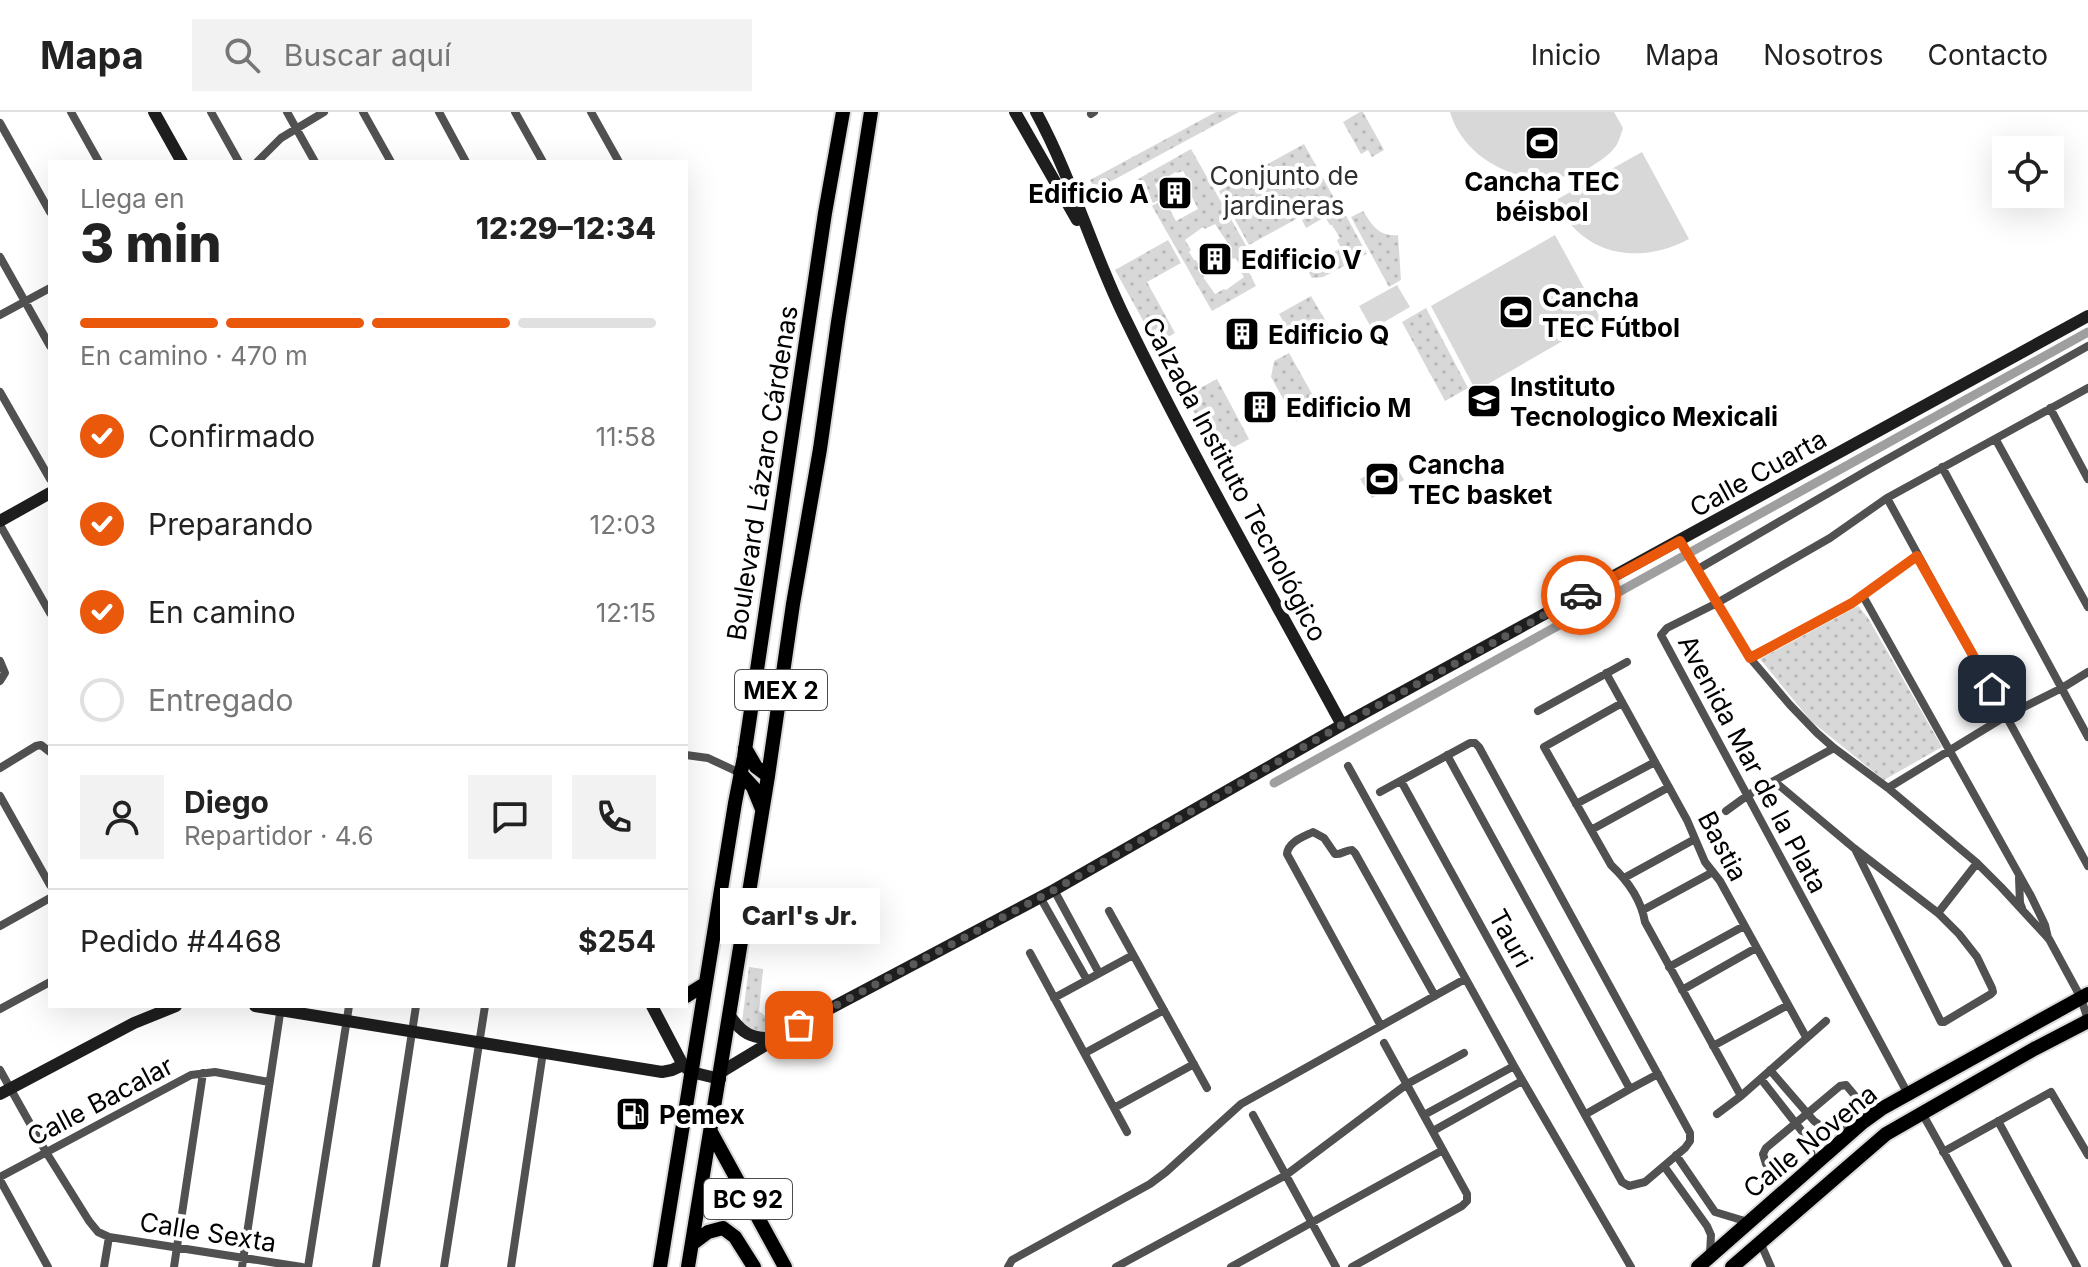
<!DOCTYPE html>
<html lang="es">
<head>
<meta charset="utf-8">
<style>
  :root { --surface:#fff; --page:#f2f2f2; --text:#222; --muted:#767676; --line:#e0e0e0; --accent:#ea580c }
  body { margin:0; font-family:Inter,sans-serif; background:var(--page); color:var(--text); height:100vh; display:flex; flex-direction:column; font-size:30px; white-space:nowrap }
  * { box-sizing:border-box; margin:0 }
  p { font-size:26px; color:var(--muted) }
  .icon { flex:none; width:44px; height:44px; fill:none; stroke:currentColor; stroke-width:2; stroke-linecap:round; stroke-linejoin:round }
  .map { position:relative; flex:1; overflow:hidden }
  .panel { position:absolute; left:48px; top:48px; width:640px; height:848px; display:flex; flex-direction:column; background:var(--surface); border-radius:0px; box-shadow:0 8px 32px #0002 }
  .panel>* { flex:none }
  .tools { position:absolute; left:1992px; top:24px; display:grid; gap:16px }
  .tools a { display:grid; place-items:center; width:72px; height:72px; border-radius:0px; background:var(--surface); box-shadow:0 8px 32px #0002; font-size:40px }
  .pin { position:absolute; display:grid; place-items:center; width:68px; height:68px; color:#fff; margin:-34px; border-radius:16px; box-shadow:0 4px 12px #0006 }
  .courier { position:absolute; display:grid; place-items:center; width:80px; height:80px; margin:-40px; border:6px solid #ea580c; border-radius:50%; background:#fff; color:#222; box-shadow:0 2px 10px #0007 }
  .bubble { position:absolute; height:56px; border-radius:0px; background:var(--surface); box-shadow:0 8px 32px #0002; font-size:26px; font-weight:800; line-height:56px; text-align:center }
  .headline em { font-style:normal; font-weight:800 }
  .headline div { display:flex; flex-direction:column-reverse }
  .headline { display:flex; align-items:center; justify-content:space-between; height:136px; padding:0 32px }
  h1 { font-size:52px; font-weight:800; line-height:60px }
  .bar { display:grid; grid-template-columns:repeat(4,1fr); gap:12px 8px; align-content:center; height:96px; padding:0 32px }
  .bar i { height:10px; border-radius:6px; background:var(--line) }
  .bar .on { background:var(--accent) }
  .bar p { grid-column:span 4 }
  .line { display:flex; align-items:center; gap:20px; padding:0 32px; border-top:2px solid var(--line) }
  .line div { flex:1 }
  .round { display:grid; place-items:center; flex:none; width:84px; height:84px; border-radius:0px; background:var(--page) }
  ol { padding:0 32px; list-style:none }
  li { display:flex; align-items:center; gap:24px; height:88px }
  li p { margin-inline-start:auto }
  li .icon { padding:8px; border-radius:50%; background:var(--accent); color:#fff; stroke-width:4 }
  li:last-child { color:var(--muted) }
  li i { width:44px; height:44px; border:4px solid var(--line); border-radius:50% }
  header { display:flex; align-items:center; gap:48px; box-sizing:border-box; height:112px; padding:0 40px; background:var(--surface); border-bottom:2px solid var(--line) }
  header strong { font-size:38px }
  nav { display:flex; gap:44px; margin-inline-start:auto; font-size:28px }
  .search { width:560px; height:72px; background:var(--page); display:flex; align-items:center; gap:20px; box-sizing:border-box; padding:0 28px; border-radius:0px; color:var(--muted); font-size:30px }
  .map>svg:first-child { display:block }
  .green { fill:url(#green-dots); fill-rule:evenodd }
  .pitch { fill:#d8d8d8 }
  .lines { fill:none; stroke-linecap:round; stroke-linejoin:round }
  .canal { stroke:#9f9f9f; stroke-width:9 }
  .primary-casing { stroke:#dbdbdb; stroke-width:18 }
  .street { stroke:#515151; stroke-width:8 }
  .secondary { stroke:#1e1e1e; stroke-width:12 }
  .primary { stroke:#000; stroke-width:14 }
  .done { stroke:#595959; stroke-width:8; stroke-dasharray:0 14.4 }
  .route { stroke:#ea580c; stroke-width:10 }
  .labels { text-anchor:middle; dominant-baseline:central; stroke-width:8; stroke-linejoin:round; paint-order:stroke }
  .shield { fill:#fff; stroke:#4c4c4c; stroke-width:2 }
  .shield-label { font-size:24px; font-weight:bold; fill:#000 }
  .park-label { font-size:26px; fill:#2f2f2f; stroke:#fff }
  .poi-label { font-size:26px; font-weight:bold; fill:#000; stroke:#fff; text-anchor:start }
  .street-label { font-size:26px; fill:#000; stroke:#fff }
</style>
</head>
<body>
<header>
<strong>Mapa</strong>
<div class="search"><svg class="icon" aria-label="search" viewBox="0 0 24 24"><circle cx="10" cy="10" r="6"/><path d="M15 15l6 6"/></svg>Buscar aquí</div>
<nav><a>Inicio</a><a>Mapa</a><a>Nosotros</a><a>Contacto</a></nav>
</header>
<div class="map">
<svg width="2088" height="1155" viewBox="0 0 2088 1155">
  <defs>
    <pattern id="green-dots" width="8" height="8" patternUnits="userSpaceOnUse" patternTransform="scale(2)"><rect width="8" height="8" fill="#d8d8d8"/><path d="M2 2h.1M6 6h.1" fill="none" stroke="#b8b8b8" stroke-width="1.8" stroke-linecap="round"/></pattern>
  </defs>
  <rect width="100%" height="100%" fill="#fff"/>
  <path class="green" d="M1216 0H1239L1095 78 1090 68Z
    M1360 0H1363L1384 38 1372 45 1368 38 1361 42 1343 10Z
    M1304 32 1334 86 1249 133 1219 79Z
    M1191 37 1248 137 1240 143 1256 174 1212 199 1152 94 1164 87 1176 109 1198 97 1187 75 1190 71 1183 59 1177 61 1176 60 1155 72 1161 87 1153 91 1138 67ZM1215 112 1227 130 1225 132 1233 147 1236 146 1240 154 1238 156 1244 165 1226 178 1224 177 1215 182 1203 165 1205 163 1196 148H1194L1189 140 1191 138 1185 128 1203 115 1205 117Z
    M1338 89 1367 142 1323 165 1312 166 1300 144 1316 136 1323 146 1341 136 1337 128 1340 126 1332 113H1330L1325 105 1306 116 1302 108Z
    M1363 99C1372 113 1379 125 1398 123L1401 168 1389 175 1351 105Z
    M1168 128 1181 151 1147 170 1175 221 1156 232 1115 158Z
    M1311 184 1328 213 1296 231 1279 202Z
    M1426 196 1468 276 1445 289 1402 210Z
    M1289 241 1320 296 1296 310 1271 265 1274 249Z
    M1217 267 1249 327 1218 344 1185 284Z
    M1858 494 1868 506 1942 635 1884 668 1811 609 1760 547Z
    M749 855 763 857 759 899 769 907 816 884 821 893 769 922 750 920 742 910Z"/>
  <path class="pitch" d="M1450 0H1614L1623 16C1621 22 1619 29 1616 34 1609 44 1597 51 1587 57 1537 82 1466 55 1450 0Z
    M1642 40 1689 127C1639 154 1580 144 1556 88Z
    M1555 123 1601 207 1476 279 1431 194Z
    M1397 173 1410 195 1372 217 1359 194Z
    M1393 349 1404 368 1372 386 1360 367Z"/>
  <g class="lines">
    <path class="canal" d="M1274 671 2088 220"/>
    <g class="primary-casing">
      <path id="primary" d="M745 636 756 655 768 664
        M740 661 753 675 762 697
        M686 884 705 872
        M711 1020 785 1155
        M692 1132 708 1120 723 1116 735 1125 754 1155
        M660 1155 735 691 744 645 825 101 843 0
        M688 1155 768 664 793 492 820 337 838 210 871 0
        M1698 1155 1863 1010 1881 997 2088 882
        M1732 1155 1886 1022 2034 937 2088 909"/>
    </g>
    <path class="street" d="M71 0 99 50
      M211 0 239 50
      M287 0 315 50
      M363 0 391 50
      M439 0 466 50
      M515 0 543 50
      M591 0 619 50
      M1091 2 1094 0
      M0 11 50 100
      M257 50 281 26 324 0
      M0 145 50 234
      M0 203 50 176
      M0 280 50 367
      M2050 296 2088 367
      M1996 328 2088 495
      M1942 355 2088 625
      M1887 386 2088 754
      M0 413 50 501
      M1680 429 1750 546 1790 593 1817 621 1834 636 1888 676 1977 751 2001 775 2049 827 2081 886 2088 908
      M1698 457 1868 358 2088 234
      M1863 484 2031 784 2045 813 2048 826
      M1750 546 1852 491 1917 444
      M0 549 5 561 0 569
      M1606 561 1687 708 1705 750 1720 769 1806 925
      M1622 591 1544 635 1611 753C1628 769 1641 787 1645 810L1741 984 1826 909
      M1538 599 1627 550
      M686 643 708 646 740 661
      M1447 643 1630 977 1586 1002
      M1348 654 1514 954 1631 1155
      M0 656 36 634 41 633 50 640
      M1774 669 1855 737 1938 801 1959 822 1977 845 1992 876 1993 880 1991 882 1944 910H1941L1855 737
      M1888 676 2006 604 2062 576 2088 560
      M1380 680 1470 631H1475L1479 635 1690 1021V1029L1685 1036 1645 1070 1629 1074 1622 1070 1401 669
      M0 684 50 773
      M1576 692 1655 650
      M1726 699 1748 683 1834 636
      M1591 718 1669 675
      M1624 766 1695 727
      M2019 766 2020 791 2022 796
      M1054 778 1099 861
      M1040 785 1087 868
      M1643 798 1713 760
      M1109 799 1207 976
      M1938 801 1977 751
      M0 814 50 786
      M1030 841 1127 1020
      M1669 855 1744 814
      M1682 878 1756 836
      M1054 886 1133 843
      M0 897 50 870
      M1381 914 1287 742C1288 730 1303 725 1313 720L1324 726 1335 742C1341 743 1345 738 1352 738L1355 741 1435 884
      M1713 934 1788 893
      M1085 941 1164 898
      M0 958 46 1040 89 1109 98 1120 109 1125 302 1155
      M1770 958 1814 1009 1824 1016 1852 1018
      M1761 967 1808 1027 1814 1053
      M1630 977 1658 962
      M1908 982 1661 523 1667 516 1717 491 1830 426 1887 386 2088 276
      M1114 996 1194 952
      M1922 1001 2008 1155
      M1717 1002 1741 984
      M1253 1003 1336 1155
      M1424 1003 1514 954
      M1998 1009 2077 1155
      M1433 1019 1522 969
      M1943 1040 2051 980 2088 1043
      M1676 1043 1715 1100 1748 1110
      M1664 1054 1707 1114 1711 1123 1710 1142
      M1776 1063 1766 1052 1763 1042 1766 1036 1840 974 1846 973 1861 991
      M0 1065 191 963 215 960 269 970
      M0 1068 48 1155
      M1760 1130 1771 1155
      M104 1155 109 1125
      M174 1155 203 961
      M242 1155 281 895
      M308 1155 349 894
      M376 1155 416 894
      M444 1155 485 894
      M511 1155 543 940
      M1008 1155 1012 1148 1150 1072 1166 1060 1241 992 1465 867
      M1116 1155 1286 1063 1407 972 1464 941
      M1231 1155 1443 1038
      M1352 1155 1462 1094 1467 1089V1082L1384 931"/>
    <path class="secondary" d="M154 0 182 50
      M1015 0 1077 108
      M1036 0C1072 66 1092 139 1125 206 1192 344 1269 478 1342 613
      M0 409 50 381
      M255 894 662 960 672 958 683 953
      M652 894 683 953 691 960 720 967
      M730 904C742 921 751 927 773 926
      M721 960 799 913 1054 778 1342 613 2088 204
      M0 982 134 911 176 894"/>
    <use href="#primary" class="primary"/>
  </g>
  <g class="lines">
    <path class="done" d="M799 913 1054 778 1342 613 1581 483"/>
    <path class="route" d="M1581 483 1680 429 1750 546 1852 491 1917 444 1992 577"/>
  </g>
  <defs>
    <g id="stadium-square" transform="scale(1.8)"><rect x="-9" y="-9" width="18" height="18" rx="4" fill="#000" stroke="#fff"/><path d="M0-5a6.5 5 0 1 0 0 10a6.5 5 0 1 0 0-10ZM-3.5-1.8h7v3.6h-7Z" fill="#fff"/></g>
    <g id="building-square" transform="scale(1.8)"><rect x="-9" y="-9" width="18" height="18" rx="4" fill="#000" stroke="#fff"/><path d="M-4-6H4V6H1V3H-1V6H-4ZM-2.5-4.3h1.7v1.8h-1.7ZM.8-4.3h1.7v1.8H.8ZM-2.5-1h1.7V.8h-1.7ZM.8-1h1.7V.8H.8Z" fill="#fff"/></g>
    <g id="university-square" transform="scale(1.8)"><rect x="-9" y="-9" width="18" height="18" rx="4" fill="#000" stroke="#fff"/><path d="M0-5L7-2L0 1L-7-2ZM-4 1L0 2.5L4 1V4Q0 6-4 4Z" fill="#fff"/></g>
    <g id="fuel-square" transform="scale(1.8)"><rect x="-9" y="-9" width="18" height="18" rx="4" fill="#000" stroke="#fff"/><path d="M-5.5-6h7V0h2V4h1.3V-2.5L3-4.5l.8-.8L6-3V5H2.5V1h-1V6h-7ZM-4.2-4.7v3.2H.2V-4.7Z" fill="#fff"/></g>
  </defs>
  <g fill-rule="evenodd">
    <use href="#stadium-square" x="1542" y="31"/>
    <use href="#building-square" x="1175" y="81"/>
    <use href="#building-square" x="1215" y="147"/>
    <use href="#stadium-square" x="1516" y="200"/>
    <use href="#building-square" x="1242" y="222"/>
    <use href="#university-square" x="1484" y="289"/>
    <use href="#building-square" x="1260" y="295"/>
    <use href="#stadium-square" x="1382" y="367"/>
    <use href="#fuel-square" x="633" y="1002"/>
  </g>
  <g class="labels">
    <g class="shield">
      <rect x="735" y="558" width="92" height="40" rx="6"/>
      <rect x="704" y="1067" width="88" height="40" rx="6"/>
    </g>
    <g class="shield-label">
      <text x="781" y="578">MEX 2</text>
      <text x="748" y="1087">BC 92</text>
    </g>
    <g class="park-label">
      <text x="1284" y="63">Conjunto de<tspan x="1284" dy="30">jardineras</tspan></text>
    </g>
    <g class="poi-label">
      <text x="1542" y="69" text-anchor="middle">Cancha TEC<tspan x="1542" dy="30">béisbol</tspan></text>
      <text x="1149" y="81" text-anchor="end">Edificio A</text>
      <text x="1241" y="147">Edificio V</text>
      <text x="1542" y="185">Cancha<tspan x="1542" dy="30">TEC Fútbol</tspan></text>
      <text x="1268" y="222">Edificio Q</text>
      <text x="1510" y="274">Instituto<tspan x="1510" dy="30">Tecnologico Mexicali</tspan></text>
      <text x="1286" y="295">Edificio M</text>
      <text x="1408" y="352">Cancha<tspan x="1408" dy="30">TEC basket</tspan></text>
      <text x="659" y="1002">Pemex</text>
    </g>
    <g class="street-label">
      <text transform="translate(762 361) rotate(-81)">Boulevard Lázaro Cárdenas</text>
      <text transform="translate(1758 361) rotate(-29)">Calle Cuarta</text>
      <text transform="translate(1235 367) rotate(62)">Calzada Instituto Tecnológico</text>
      <text transform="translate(1753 652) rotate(62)">Avenida Mar de la Plata</text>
      <text transform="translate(1723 734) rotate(62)">Bastia</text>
      <text transform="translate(1511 826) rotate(61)">Tauri</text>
      <text transform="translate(100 989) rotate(-28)">Calle Bacalar</text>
      <text transform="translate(1810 1029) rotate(-39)">Calle Novena</text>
      <text transform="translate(208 1120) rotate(9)">Calle Sexta</text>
    </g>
  </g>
</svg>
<div class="tools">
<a><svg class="icon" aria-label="locate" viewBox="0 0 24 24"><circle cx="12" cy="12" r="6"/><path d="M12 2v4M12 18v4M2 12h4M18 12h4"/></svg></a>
</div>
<div class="pin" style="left:799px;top:913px;background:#ea580c"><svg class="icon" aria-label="bag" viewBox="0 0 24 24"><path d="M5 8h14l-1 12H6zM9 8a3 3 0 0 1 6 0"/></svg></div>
<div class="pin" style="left:1992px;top:577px;background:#1f2937"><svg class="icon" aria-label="home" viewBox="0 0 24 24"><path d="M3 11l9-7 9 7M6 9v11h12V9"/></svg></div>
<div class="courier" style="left:1581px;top:483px"><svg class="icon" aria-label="car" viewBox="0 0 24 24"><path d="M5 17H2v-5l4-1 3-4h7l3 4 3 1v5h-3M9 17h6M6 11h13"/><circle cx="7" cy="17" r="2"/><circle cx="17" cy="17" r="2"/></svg></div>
<div class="bubble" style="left:720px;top:776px;width:160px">Carl's Jr.</div>
<section class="panel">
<div class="headline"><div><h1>3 min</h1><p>Llega en</p></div><em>12:29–12:34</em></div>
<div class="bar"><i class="on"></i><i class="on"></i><i class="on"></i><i></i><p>En camino · 470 m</p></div>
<ol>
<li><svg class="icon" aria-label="check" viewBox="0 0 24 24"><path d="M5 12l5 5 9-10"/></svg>Confirmado<p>11:58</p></li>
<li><svg class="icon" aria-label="check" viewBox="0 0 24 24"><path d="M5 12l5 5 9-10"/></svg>Preparando<p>12:03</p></li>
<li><svg class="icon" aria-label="check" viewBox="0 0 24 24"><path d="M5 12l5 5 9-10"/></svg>En camino<p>12:15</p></li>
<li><i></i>Entregado</li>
</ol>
<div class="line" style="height:144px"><a class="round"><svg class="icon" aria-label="person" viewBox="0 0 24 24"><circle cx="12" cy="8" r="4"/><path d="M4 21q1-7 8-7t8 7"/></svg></a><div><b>Diego</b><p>Repartidor · 4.6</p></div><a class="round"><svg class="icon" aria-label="chat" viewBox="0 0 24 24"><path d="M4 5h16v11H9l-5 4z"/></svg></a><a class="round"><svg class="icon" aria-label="phone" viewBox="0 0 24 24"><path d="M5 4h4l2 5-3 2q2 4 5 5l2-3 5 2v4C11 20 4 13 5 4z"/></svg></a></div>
<div class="line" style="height:104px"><div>Pedido #4468</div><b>$254</b></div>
</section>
</div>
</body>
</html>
